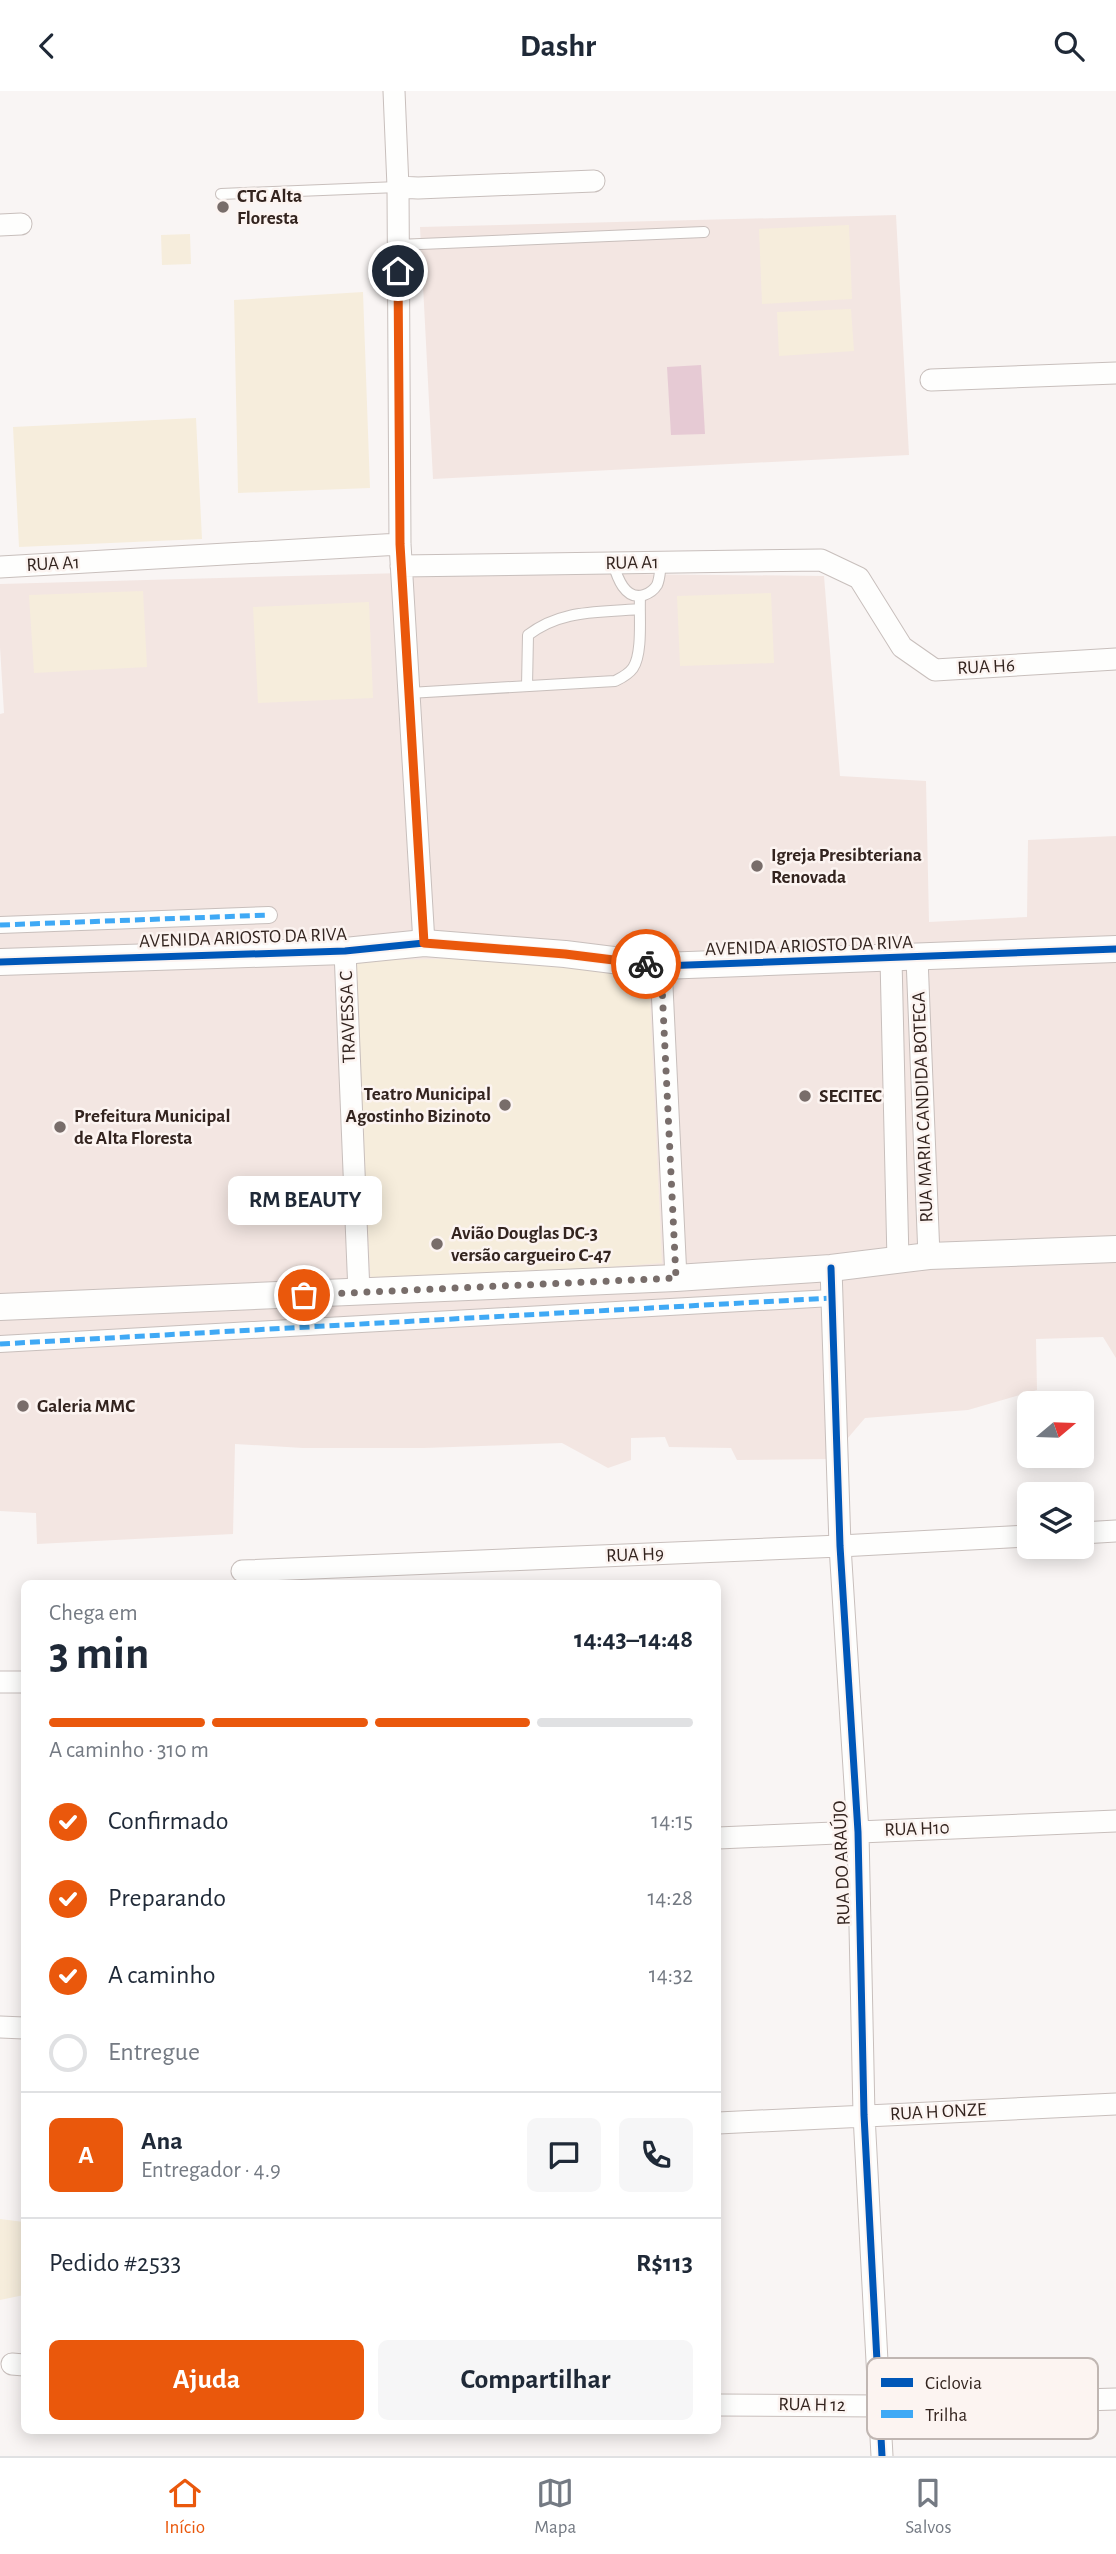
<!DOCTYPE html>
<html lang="pt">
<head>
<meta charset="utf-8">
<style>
  :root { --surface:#fff; --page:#f6f6f7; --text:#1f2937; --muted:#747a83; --line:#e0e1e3; --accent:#ea580c }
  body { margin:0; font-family:"Alegreya Sans",sans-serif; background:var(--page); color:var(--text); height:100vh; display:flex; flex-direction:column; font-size:26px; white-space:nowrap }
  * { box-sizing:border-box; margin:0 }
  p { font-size:23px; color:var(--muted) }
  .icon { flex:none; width:38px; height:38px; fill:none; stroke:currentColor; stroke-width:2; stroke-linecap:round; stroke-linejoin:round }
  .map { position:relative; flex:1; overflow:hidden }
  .sheet { position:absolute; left:21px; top:1489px; width:700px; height:854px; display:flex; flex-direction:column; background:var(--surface); border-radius:10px; box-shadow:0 4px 18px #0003 }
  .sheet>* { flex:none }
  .needle { width:46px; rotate:71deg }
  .buttons { position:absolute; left:1017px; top:1300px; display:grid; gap:14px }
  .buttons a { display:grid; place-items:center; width:77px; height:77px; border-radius:10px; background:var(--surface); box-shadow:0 4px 18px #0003; font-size:35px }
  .pin { position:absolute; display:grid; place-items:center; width:60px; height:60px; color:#fff; margin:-30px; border:4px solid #fff; border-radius:50%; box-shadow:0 2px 7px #0007 }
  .courier { position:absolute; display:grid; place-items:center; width:70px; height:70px; margin:-35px; border:5px solid #ea580c; border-radius:50%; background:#fff; color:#222; box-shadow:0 2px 9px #0007 }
  .bubble { position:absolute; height:49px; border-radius:10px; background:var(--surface); box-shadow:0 4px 18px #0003; font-size:23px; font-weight:700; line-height:49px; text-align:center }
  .overview em { font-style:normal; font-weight:700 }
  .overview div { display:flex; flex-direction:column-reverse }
  .overview { display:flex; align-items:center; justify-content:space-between; height:119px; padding:0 28px }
  h1 { font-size:46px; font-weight:700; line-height:52px }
  .bar { display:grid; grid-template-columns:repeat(4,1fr); gap:10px 7px; align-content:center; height:84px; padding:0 28px }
  .bar i { height:9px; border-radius:5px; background:var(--line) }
  .bar .active { background:var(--accent) }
  .bar p { grid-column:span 4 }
  .line { display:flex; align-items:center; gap:18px; padding:0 28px; border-top:2px solid var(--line) }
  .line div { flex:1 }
  .round { display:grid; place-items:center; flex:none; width:74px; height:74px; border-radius:10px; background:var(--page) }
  ol { padding:0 28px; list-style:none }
  li { display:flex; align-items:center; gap:21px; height:77px }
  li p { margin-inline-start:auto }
  li .icon { padding:7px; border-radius:50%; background:var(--accent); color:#fff; stroke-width:4 }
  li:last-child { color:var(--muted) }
  li i { width:38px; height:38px; border:4px solid var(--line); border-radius:50% }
  .cta { display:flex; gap:14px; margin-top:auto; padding:14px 28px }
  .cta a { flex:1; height:80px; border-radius:10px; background:var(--accent); color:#fff; font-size:28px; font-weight:700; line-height:80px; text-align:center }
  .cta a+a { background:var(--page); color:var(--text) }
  header { display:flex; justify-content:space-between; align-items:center; height:91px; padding:0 28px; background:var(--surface); font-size:32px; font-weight:700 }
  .tab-bar { display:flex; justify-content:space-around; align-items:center; height:98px; border-top:2px solid var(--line); background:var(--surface); font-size:19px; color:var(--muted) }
  .tab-bar a { display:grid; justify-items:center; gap:4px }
  .tab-bar .active { color:var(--accent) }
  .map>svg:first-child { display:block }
  .built { fill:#f3e6e2 }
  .green { fill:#f6eddc }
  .water { fill:#e6cad4 }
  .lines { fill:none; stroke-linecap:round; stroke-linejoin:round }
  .service-casing { stroke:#c8bfbc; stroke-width:12 }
  .pedestrian-casing { stroke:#c8bfbc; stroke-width:18 }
  .minor-casing { stroke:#c8bfbc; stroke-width:23 }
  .tertiary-casing { stroke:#c8bfbc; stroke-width:28 }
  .service { stroke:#fefefd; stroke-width:10 }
  .pedestrian { stroke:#fefefd; stroke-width:16 }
  .minor { stroke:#fefefd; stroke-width:21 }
  .tertiary { stroke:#fefefd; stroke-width:26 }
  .quiet { stroke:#3fa9f5; stroke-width:5; stroke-dasharray:10 5; stroke-linecap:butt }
  .cycleway-casing { stroke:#fcf4f1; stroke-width:11 }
  .cycleway { stroke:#0057b8; stroke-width:7 }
  .done { stroke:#786d6a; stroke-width:7; stroke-dasharray:0 12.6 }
  .route { stroke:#ea580c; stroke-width:9 }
  .poi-dot { fill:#786d6a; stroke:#fcf4f1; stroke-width:2.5 }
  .labels { text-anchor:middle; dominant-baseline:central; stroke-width:5; stroke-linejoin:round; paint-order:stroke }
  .poi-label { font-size:19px; font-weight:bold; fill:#33241f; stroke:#fcf4f1; text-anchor:start }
  .street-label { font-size:19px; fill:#33241f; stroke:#fcf4f1 }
  .key { fill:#fcf4f1; stroke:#c0b6b2; stroke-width:2 }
  .key-label { font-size:19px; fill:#33241f }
</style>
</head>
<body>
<header><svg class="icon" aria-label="back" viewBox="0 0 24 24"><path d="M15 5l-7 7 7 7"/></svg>Dashr<svg class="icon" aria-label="search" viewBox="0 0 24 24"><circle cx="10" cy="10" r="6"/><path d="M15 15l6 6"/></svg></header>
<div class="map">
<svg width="1116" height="2365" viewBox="0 0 1116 2365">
  <rect width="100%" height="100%" fill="#f9f5f4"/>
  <path class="built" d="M896 124 909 364 433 388 420 136Z
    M440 481 824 485 840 685 926 690 929 831 1027 826 1028 749 1116 745V1267L1103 1246 1036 1248 1037 1299 968 1319 865 1327 830 1368 737 1369 731 1357 669 1356 665 1346 631 1347V1369L608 1377 562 1352 424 1357H303L235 1353 233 1443 37 1453 36 1422 0 1420V623L4 622 0 556V493Z"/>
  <path class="green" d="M849 134 852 208 762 213 759 138Z
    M190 143 191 173 162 174 161 144Z
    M363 201 370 397 238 402 234 209Z
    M851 218 854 260 779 265 777 221Z
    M196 327 202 448 19 456 13 336Z
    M143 500 147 576 34 582 29 504Z
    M771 502 774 572 680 575 677 505Z
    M369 511 373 607 258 612 253 516Z
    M479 867 558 872 649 885 662 1172 371 1195 352 870Z
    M0 2128 24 2131V2204L0 2209Z"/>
  <path class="water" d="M701 274 705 343 671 344 667 276Z"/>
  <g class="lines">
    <g class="service-casing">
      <path id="service" d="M221 103 398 96
        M397 154 704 141
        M613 472C617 486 625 510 644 504 650 502 654 499 657 494 660 488 660 478 661 472
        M527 595 528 544C562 518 598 522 639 518
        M409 602 615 590C621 587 628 584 633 577 643 562 639 524 640 506"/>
    </g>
    <g class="pedestrian-casing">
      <path id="pedestrian" d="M0 834 269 824
        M0 1253 832 1207"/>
    </g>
    <g class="minor-casing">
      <path id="minor" d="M394 0 398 96 400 453 424 852
        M398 96 418 97 594 90
        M0 134 21 133
        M931 289 1116 282
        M401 475 821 469 859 487 902 556 935 579 1116 568
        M0 476 400 453
        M345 860 359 1202
        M917 867 929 1165
        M891 868 898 1169
        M661 875 676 1187
        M831 1177 840 1455 858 1741 864 2024 882 2365
        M1082 1442 1116 1440
        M242 1480 840 1455 1029 1445
        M0 1591H24
        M718 1747 1116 1730
        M0 1936 24 1937
        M718 2032 1116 2013
        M12 2273 24 2274
        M718 2314 880 2315 1116 2308"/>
    </g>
    <g class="tertiary-casing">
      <path id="tertiary" d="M0 871 345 860 424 852 565 863 661 875 1116 858
        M0 1216 676 1187 831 1177 929 1165 1116 1158"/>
    </g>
    <use href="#service" class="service"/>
    <use href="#pedestrian" class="pedestrian"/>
    <use href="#minor" class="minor"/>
    <use href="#tertiary" class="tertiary"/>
    <path class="quiet" d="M0 834 269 824
      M0 1253 832 1207"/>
    <g class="cycleway-casing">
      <path id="cycleway" d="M0 871 345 860 424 852 565 863 661 875 1116 858
        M831 1177 840 1455 858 1741 864 2024 882 2365"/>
    </g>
    <use href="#cycleway" class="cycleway"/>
  </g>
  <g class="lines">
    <path class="done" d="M304 1204 676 1187 661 875 646 873"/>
    <path class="route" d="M398 180 400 453 424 852 565 863 646 873"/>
  </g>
  <g class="poi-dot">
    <circle cx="223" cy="116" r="7"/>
    <circle cx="757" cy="775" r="7"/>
    <circle cx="805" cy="1005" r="7"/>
    <circle cx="505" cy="1014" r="7"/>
    <circle cx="60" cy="1036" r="7"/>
    <circle cx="437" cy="1153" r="7"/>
    <circle cx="23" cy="1315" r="7"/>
  </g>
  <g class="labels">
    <g class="poi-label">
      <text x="237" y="105">CTG Alta<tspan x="237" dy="22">Floresta</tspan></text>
      <text x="771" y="764">Igreja Presibteriana<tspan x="771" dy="22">Renovada</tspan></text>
      <text x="491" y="1003" text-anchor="end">Teatro Municipal<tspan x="491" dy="22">Agostinho Bizinoto</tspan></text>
      <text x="819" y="1005">SECITEC</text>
      <text x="74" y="1025">Prefeitura Municipal<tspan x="74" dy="22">de Alta Floresta</tspan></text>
      <text x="451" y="1142">Avião Douglas DC-3<tspan x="451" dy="22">versão cargueiro C-47</tspan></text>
      <text x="37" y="1315">Galeria MMC</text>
    </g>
    <g class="street-label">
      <text transform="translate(632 472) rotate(-1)">RUA A1</text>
      <text transform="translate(53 473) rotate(-3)">RUA A1</text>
      <text transform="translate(986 576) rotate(-3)">RUA H6</text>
      <text transform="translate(243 847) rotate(-2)">AVENIDA ARIOSTO DA RIVA</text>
      <text transform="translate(809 855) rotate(-2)">AVENIDA ARIOSTO DA RIVA</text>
      <text transform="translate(348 926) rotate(-92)">TRAVESSA C</text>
      <text transform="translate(923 1016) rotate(-92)">RUA MARIA CANDIDA BOTEGA</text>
      <text transform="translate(635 1464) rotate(-2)">RUA H9</text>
      <text transform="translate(917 1738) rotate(-2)">RUA H10</text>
      <text transform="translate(842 1772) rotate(-92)">RUA DO ARAÚJO</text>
      <text transform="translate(938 2021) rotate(-3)">RUA H ONZE</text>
      <text transform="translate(812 2314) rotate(1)">RUA H 12</text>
    </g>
  </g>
  <rect x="867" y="2267" width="231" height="81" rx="10" class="key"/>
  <rect x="881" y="2287" width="32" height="9" fill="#0057b8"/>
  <rect x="881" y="2319" width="32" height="8" fill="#3fa9f5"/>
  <g class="key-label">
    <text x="925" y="2298">Ciclovia</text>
    <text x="925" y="2330">Trilha</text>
  </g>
</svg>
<div class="buttons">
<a><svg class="needle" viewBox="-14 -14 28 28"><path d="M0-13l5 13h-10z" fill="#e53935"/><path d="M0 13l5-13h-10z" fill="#747a83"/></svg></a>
<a><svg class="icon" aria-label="layers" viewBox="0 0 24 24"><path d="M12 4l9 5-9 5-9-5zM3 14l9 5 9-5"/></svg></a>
</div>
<div class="pin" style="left:304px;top:1204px;background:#ea580c"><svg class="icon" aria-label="bag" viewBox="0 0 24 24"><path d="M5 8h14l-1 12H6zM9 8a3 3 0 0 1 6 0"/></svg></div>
<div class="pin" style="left:398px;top:180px;background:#1f2937"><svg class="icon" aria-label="home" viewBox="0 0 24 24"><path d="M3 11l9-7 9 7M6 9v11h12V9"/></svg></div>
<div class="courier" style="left:646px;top:873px"><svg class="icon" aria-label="bike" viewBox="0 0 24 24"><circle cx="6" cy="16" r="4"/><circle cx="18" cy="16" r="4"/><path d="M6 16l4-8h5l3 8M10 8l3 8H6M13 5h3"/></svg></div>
<div class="bubble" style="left:228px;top:1085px;width:154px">RM BEAUTY</div>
<section class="sheet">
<div class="overview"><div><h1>3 min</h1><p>Chega em</p></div><em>14:43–14:48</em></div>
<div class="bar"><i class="active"></i><i class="active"></i><i class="active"></i><i></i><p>A caminho · 310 m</p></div>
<ol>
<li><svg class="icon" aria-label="check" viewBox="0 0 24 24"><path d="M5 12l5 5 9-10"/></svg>Confirmado<p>14:15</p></li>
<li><svg class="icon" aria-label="check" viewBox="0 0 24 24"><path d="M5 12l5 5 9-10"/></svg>Preparando<p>14:28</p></li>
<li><svg class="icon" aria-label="check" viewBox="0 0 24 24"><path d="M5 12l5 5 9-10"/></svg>A caminho<p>14:32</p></li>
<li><i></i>Entregue</li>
</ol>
<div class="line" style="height:126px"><b class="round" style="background:var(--accent);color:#fff">A</b><div><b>Ana</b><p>Entregador · 4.9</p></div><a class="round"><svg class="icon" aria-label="chat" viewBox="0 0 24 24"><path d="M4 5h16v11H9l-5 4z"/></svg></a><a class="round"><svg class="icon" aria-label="phone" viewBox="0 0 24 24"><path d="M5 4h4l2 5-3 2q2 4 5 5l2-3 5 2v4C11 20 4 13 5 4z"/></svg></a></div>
<div class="line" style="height:91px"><div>Pedido #2533</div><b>R$113</b></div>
<div class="cta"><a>Ajuda</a><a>Compartilhar</a></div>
</section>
</div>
<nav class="tab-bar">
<a class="active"><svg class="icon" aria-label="home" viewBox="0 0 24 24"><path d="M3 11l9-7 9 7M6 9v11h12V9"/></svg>Início</a>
<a><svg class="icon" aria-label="map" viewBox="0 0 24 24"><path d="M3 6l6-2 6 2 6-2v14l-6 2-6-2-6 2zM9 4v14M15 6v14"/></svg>Mapa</a>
<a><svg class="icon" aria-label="saved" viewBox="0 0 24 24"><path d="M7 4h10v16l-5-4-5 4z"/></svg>Salvos</a>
</nav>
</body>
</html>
